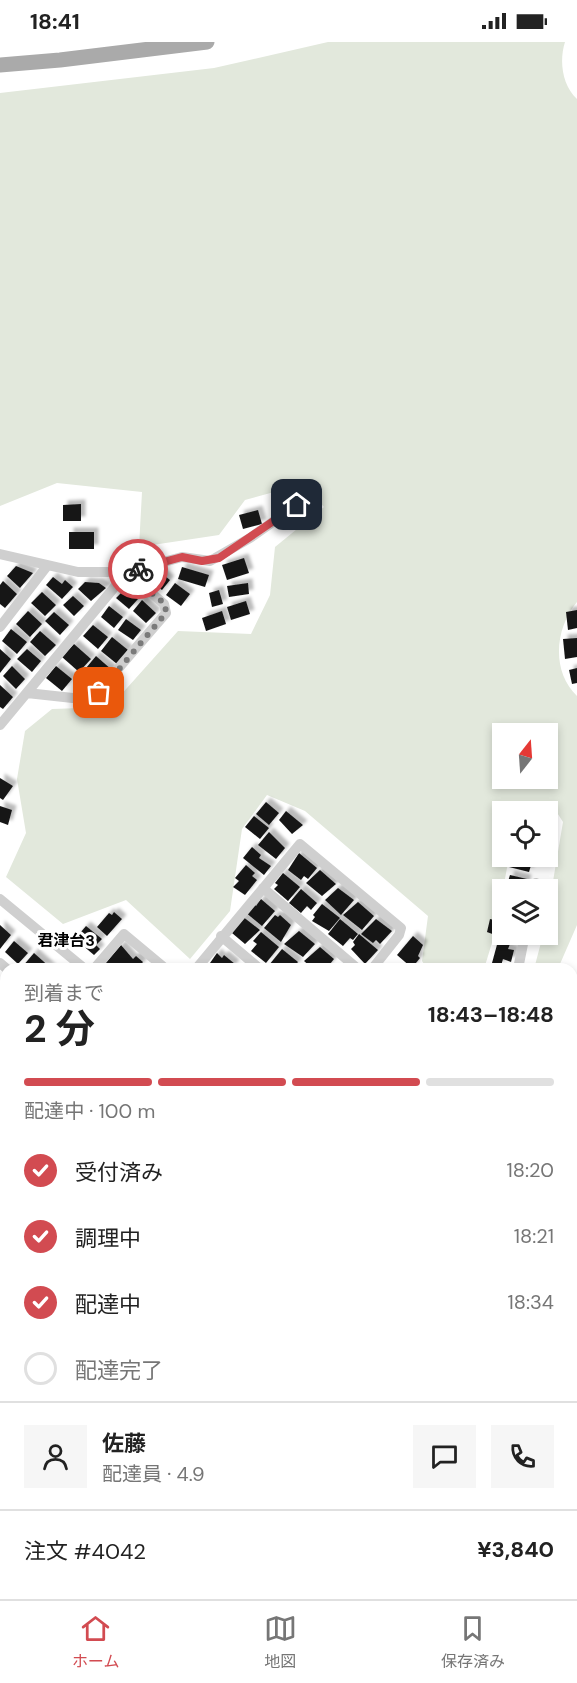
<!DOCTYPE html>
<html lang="ja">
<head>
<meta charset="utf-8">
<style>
  :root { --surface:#fff; --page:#f6f6f6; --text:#222; --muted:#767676; --line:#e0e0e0; --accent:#d24b51 }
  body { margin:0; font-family:"DM Sans","Noto Sans JP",sans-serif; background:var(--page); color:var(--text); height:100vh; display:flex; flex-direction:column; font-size:22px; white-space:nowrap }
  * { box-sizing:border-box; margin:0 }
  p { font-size:20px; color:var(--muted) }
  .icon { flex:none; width:33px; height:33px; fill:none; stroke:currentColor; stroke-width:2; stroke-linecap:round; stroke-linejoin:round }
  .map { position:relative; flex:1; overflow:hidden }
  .side { position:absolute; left:0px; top:921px; width:578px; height:636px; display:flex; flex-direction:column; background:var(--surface); border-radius:18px 18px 0 0; box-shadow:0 3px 9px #0003 }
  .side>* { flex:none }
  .needle { width:39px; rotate:17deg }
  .fabs { position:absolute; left:492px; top:681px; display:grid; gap:12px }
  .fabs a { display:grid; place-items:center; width:66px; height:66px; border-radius:0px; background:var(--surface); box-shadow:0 3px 9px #0003; font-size:30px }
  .pin { position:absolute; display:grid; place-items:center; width:51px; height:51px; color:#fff; margin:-26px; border-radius:12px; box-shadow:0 3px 9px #0006 }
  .courier { position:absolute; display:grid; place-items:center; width:60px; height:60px; margin:-30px; border:4px solid #d24b51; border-radius:50%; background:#fff; color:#222; box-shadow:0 2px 8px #0007 }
  .head em { font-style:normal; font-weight:700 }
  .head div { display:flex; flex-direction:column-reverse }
  .head { display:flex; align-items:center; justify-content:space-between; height:102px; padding:0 24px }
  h1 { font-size:39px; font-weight:700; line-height:45px }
  .bar { display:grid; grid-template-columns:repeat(4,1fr); gap:9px 6px; align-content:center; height:72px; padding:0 24px }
  .bar i { height:8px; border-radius:4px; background:var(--line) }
  .bar .selected { background:var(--accent) }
  .bar p { grid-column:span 4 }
  .line { display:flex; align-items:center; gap:15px; padding:0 24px; border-top:2px solid var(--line) }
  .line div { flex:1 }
  .round { display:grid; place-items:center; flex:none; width:63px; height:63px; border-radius:0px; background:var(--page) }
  ol { padding:0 24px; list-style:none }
  li { display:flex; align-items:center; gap:18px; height:66px }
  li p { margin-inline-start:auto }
  li .icon { padding:6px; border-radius:50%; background:var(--accent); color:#fff; stroke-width:4 }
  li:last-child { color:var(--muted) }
  li i { width:33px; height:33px; border:3px solid var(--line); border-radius:50% }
  .status { display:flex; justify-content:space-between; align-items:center; height:42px; padding:0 30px; background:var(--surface); direction:ltr }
  .status svg { height:16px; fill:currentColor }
  .tabs { display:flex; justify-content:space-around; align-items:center; height:84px; border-top:2px solid var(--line); background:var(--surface); font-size:16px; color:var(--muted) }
  .tabs a { display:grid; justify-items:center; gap:3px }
  .tabs .selected { color:var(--accent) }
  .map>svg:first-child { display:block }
  .green { fill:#e2e8dc; fill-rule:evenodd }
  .water { fill:#cedee8 }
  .building { fill:#191919; filter:url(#shadow) }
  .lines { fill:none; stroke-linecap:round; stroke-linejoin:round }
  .minor { stroke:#cfcfcf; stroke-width:10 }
  .tertiary { stroke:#cfcfcf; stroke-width:12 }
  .primary { stroke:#aaa; stroke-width:15 }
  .done { stroke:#7a7a7a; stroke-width:6; stroke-dasharray:0 10.8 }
  .route { stroke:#d24b51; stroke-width:8 }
  .labels { text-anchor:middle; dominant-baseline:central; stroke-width:6; stroke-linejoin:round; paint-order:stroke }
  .neighbourhood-label { font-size:16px; font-weight:bold; fill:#000; stroke:#fff }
</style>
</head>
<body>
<div class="status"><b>18:41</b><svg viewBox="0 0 49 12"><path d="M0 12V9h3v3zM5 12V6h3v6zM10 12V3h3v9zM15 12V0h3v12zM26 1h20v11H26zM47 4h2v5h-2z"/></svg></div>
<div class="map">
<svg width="577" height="1557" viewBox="0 0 577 1557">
  <defs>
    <filter id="shadow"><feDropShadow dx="4.5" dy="-4.5" stdDeviation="1.5" flood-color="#0004"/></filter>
  </defs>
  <rect width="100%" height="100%" fill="#fff"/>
  <path class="green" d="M328 0H565C559 19 562 43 577 57V560C555 586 551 629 577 654V883L560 922V927H534L543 893 548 892V869L563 780 556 769 502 770V814L509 815 495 891 484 927H427L422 919 428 874 305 769 267 753 242 787 230 869 190 917 126 858 63 882 6 835 26 791 17 737 25 689 52 667 110 665 178 589 251 592 270 553 275 505 324 465 303 442 245 458 219 493 139 505 142 450 57 441 0 464V51L214 26ZM502 692H548V736H502Z
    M572 985 577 1014V1470L572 1480Z
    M0 1287 6 1288V1551H119L120 1557H0Z
    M482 1551H546L544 1557H481Z"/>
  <path class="water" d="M0 1307H6V1502L0 1500Z"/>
  <path class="building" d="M81 462V479H63V463Z
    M258 468 262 482 243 487 239 473Z
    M69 490H94V507H69Z
    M244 516 249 531 227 538 222 523Z
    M16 524 33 531 20 546 7 534Z
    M182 525 209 533 205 545 178 537Z
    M156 527 170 538 162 548 148 538Z
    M53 535 62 542 65 538 73 545 62 557 46 543Z
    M3 539 17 552 5 566 0 562V543Z
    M85 540 99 541 106 546 91 559 78 547Z
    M175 541 190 552 181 564 166 553Z
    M248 541 249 552 229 555 227 544Z
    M126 546 138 557 129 567 116 556Z
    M219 548 223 562 212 565 209 551Z
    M42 550 56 563 45 574 31 561Z
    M73 554 84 564 74 574 63 563Z
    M142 558 156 571 146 581 133 569Z
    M246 559 250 572 231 578 227 565Z
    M109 564 123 575 114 586 101 575Z
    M577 568V586L568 588 566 570Z
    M28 569 42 582 30 595 16 582Z
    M222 569 226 582 206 589 202 576Z
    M54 570 69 583 60 593 45 579Z
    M126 577 141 588 133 598 118 588Z
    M93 583 108 595 98 607 83 594Z
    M11 587 27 600 17 612 2 599Z
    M40 589 56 603 45 614 30 600Z
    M112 595 128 608 117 622 101 609Z
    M577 596V615L565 617 563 597Z
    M74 602 91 617 79 630 62 615Z
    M0 607 11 617 0 631Z
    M27 607 41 619 32 630 17 617Z
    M96 614 112 628 102 639 86 626Z
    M12 624 25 637 16 647 3 634Z
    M56 624 72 637 62 649 46 636Z
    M577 626V641L572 642 569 628Z
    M81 631 95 644 87 653 73 640Z
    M0 643 13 655 3 667 0 665Z
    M0 736 13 744 3 758 0 756Z
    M266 760 279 771 269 783 256 772Z
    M0 764 12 768 8 783 0 780Z
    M286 769 303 783 292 792 279 778Z
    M254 774 269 786 260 797 245 785Z
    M269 790 285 806 276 817 258 803Z
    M252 805 261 813 259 816 271 824 264 833 243 816Z
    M299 811 317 826 308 837 304 834 301 838 288 828Z
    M512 814 533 817 529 830 509 825Z
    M246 823 255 831 252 834 257 838 245 853 233 845 239 839 235 836Z
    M320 828 336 842 322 854 306 841Z
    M283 831 300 845 288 859 274 847 278 843 275 841Z
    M510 833 527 837 524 848 506 846Z
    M338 846 354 858 341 873 325 858Z
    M301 847 317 861 311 868 307 864 301 871 289 861Z
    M261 857 275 869 262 884 245 870 253 861 256 864Z
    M358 860 374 874 362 888 343 873Z
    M322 862 340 876 329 889 312 879 315 875 313 873Z
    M114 870 122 877 107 894 97 885 109 871 112 873Z
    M275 873 278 875 280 873 291 883 281 900 264 886Z
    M242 874 260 888 245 902 232 891Z
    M500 874 502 875V892H517L516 897 504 894 503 896 487 890 490 877 499 879Z
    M340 877 358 892 353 898 350 896 343 904 328 892Z
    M376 877 392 889 380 902 376 898 373 901 361 892Z
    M0 883 11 893 0 907Z
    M86 884 102 897 96 903 100 907 94 913 75 897Z
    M299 889 315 902 303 915 284 902Z
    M261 890 279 905 266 921 251 909 257 902 253 899Z
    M359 892 378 908 365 922 351 907 355 903 353 900Z
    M413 894 423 903 418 914 420 916 412 926 397 913Z
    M14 899 28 911 18 922 5 910Z
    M498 899 510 902 508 907 514 908 511 920 503 917 501 924 492 921Z
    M121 903 133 917 136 914 143 920 137 927H111L105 922Z
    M320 905 334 917 326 927H313L304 919Z
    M282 907 298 920 292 927H274L269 923Z
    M34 911 52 927 22 925Z
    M217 911 222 916 224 913 235 922 231 927H217L210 921Z
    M6 942V966L0 961V950Z
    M0 1047 6 1052 4 1070 0 1067Z
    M6 1227V1247L0 1248V1228Z
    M572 1513 577 1516V1533L572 1530Z
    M574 1538 577 1539 575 1557 561 1551H572V1539Z
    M271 1551H311V1557H272Z
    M312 1551H328L329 1557H312Z
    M332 1551H351V1555L333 1557Z
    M354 1551H390L391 1556 372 1557V1554L354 1557Z"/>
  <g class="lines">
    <path class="minor" d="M0 512 78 530H127L182 515 210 519 250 496 297 463
      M0 585 47 524
      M27 651 91 658 166 571 164 562 127 530
      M0 683 127 530
      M263 846 358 927
      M535 848 536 841
      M0 857 85 927
      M221 894 260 927
      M0 921 7 927
      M94 927 124 892 166 927
      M196 927 300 802 401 886 399 893 372 927
      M518 927 525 892
      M0 1004 6 1009
      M0 1284H6
      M201 1551V1557
      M445 1557 446 1551"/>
    <path class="tertiary" d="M0 1092 6 1098
      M126 1551 127 1557
      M266 1551 267 1557"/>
    <path class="primary" d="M0 23 60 18 207 0"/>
  </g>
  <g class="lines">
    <path class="done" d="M99 651 166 571 165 562 127 531 138 527"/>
    <path class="route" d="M138 527 182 515 202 519 219 516 297 463"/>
  </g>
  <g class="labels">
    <g class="neighbourhood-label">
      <text x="66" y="898">君津台3</text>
    </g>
  </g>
</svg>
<div class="fabs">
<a><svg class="needle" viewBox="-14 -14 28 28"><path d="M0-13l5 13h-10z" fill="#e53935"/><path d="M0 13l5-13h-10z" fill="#767676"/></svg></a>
<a><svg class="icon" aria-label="locate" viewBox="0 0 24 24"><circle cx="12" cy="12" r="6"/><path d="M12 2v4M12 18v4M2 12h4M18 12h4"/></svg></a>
<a><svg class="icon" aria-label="layers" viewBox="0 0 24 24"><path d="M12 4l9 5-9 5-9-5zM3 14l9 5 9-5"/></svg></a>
</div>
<div class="pin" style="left:99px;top:651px;background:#ea580c"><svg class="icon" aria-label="bag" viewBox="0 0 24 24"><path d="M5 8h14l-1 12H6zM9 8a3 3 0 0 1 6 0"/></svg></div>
<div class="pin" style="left:297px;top:463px;background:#1f2937"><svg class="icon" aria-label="home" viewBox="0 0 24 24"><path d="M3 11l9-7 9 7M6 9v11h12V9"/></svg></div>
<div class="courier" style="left:138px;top:527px"><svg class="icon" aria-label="bike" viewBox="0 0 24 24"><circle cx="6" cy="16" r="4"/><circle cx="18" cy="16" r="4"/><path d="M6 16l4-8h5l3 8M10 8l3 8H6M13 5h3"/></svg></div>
<section class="side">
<div class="head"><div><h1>2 分</h1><p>到着まで</p></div><em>18:43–18:48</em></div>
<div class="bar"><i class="selected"></i><i class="selected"></i><i class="selected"></i><i></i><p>配達中 · 100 m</p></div>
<ol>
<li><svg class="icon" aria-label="check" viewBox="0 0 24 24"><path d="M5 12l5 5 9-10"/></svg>受付済み<p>18:20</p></li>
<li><svg class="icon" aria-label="check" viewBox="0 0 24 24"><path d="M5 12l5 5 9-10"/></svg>調理中<p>18:21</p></li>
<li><svg class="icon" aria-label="check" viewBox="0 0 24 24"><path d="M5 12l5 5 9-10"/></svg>配達中<p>18:34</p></li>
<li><i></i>配達完了</li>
</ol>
<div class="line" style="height:108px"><a class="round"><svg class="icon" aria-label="person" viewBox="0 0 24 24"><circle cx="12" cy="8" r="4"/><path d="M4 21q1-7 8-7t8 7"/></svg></a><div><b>佐藤</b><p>配達員 · 4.9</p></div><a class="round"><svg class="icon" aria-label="chat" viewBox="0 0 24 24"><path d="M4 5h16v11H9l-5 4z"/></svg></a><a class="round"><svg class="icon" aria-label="phone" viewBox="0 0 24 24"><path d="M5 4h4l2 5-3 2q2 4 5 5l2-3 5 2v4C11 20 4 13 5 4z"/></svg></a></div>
<div class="line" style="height:78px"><div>注文 #4042</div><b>¥3,840</b></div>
</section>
</div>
<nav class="tabs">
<a class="selected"><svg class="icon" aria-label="home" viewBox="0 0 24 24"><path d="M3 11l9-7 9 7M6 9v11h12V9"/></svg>ホーム</a>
<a><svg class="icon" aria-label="map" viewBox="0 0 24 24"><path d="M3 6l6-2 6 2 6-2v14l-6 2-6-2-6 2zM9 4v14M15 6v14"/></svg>地図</a>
<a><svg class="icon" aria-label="saved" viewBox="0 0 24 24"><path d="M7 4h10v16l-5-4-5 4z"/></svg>保存済み</a>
</nav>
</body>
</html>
